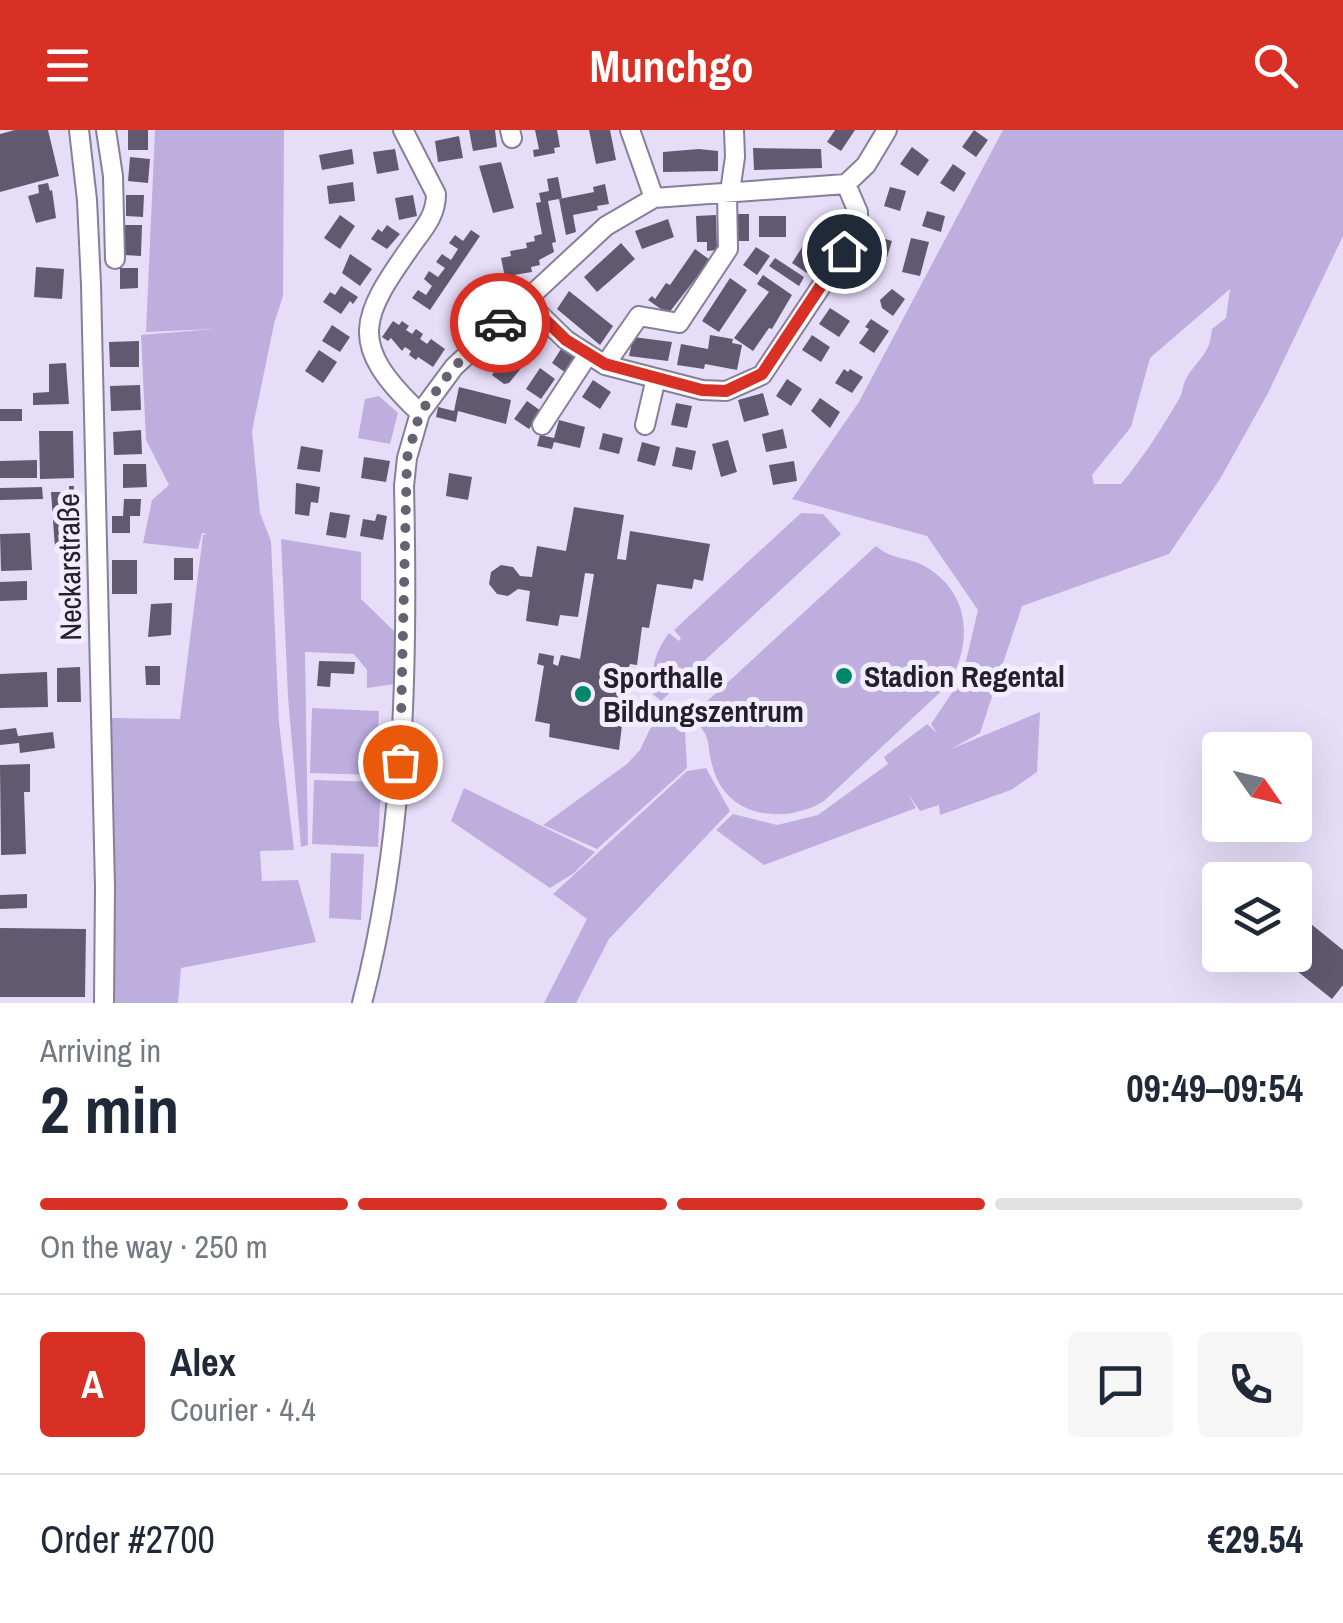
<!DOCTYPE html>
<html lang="en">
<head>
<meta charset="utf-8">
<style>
  :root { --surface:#fff; --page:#f6f6f7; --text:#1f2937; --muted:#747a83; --line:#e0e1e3; --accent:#d93025 }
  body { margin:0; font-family:"Archivo Narrow",sans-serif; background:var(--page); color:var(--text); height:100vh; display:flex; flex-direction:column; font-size:38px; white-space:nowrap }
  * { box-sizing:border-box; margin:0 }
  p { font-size:32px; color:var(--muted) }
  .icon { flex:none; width:55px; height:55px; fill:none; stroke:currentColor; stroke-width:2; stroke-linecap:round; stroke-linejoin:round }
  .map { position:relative; height:873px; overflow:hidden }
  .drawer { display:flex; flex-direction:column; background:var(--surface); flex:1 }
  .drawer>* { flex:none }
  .needle { width:65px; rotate:124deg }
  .tools { position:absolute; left:1202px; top:602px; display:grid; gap:20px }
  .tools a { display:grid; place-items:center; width:110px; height:110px; border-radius:10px; background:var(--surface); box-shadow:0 10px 40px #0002; font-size:50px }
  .pin { position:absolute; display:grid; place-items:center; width:85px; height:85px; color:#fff; margin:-42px; border:5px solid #fff; border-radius:50%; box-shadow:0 2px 10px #0007 }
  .courier { position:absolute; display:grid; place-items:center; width:100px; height:100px; margin:-50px; border:8px solid #d93025; border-radius:50%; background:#fff; color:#222; box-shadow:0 2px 12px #0007 }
  .overview em { font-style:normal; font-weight:700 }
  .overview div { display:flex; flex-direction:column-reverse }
  .overview { display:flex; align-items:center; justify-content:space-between; height:170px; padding:0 40px }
  h1 { font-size:65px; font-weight:700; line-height:75px }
  .bar { display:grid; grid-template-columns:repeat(4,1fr); gap:15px 10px; align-content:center; height:120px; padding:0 40px }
  .bar i { height:12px; border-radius:8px; background:var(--line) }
  .bar .current { background:var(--accent) }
  .bar p { grid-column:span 4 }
  .line { display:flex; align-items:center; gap:25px; padding:0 40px; border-top:2px solid var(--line) }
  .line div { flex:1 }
  .round { display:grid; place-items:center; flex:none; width:105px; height:105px; border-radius:10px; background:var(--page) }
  header { display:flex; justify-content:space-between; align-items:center; height:130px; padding:0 40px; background:var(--accent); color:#fff; font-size:45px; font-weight:700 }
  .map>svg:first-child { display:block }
  .green { fill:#bdaede; fill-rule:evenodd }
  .building { fill:#605970 }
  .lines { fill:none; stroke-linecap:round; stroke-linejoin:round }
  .minor-casing { stroke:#877f98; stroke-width:22 }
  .minor { stroke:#fff; stroke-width:18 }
  .done { stroke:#676272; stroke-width:10; stroke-dasharray:0 18 }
  .route { stroke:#d93025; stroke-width:12 }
  .poi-dot { fill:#00866a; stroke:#f2edfe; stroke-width:4 }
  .labels { text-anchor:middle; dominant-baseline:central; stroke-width:10; stroke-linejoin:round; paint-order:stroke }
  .street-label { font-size:30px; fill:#23202a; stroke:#f2edfe }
  .poi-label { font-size:30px; font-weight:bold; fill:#23202a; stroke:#f2edfe; text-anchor:start }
</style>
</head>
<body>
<header><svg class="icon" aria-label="menu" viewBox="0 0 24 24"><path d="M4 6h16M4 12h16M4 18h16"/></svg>Munchgo<svg class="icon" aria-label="search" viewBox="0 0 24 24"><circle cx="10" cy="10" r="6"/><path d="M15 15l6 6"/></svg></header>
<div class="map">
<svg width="1343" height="873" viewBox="0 0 1343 873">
  <rect width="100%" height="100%" fill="#e6def9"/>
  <path class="green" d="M155 0H284L283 166 274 194 252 301 260 383 271 411 279 593 294 720 260 721 262 751 298 750 316 812 181 838 178 873H108L111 588 180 589 203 405 208 404 202 403 198 419 143 413 152 370 169 355 146 310 141 205 214 199 146 202Z
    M1003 0H1343V106L1268 263 1220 349 1169 424 1022 476 980 603 951 619 1040 582 1037 642 1011 660 940 685 939 675 920 681 908 664 916 678 764 735 716 700 733 684 777 695 818 685 888 634 884 627 927 594 937 603 931 594 962 548 978 480 927 406 792 369 859 272ZM1230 159 1226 188 1212 199C1210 224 1199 228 1187 247 1183 253 1183 262 1179 269 1162 298 1143 328 1121 354H1094L1092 345 1131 297 1150 228Z
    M379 266 398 283 390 314 358 308 365 269Z
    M801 383 823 384 841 404 661 571 653 564C651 538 654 524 669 503L679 511 681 508 674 500Z
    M281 409 361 422V469L395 502V554L367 558V540L354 524 305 522 308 715 301 717 288 567Z
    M876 416C893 431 908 426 926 437 972 464 972 515 948 555L824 671C787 694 729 689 714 641 704 612 716 612 691 586Z
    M312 578 379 581 376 645 310 643Z
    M668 583 685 601 687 638 597 719 543 695 627 634 640 620 650 599Z
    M706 638 730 681 609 809 576 873H544L587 789 553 764 687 641Z
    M314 650 381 652 378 717 312 714Z
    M464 658 595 722 574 743 550 758 451 691Z
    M331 723 364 724 361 790 329 788Z"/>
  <path class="building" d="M15 0H48L59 46 0 62V4Z
    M128 0H148V20H128Z
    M469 0H495L497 17 473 21Z
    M535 0H557L560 17 554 18 555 23 534 27 533 20 539 19Z
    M589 0H610L616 30 596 34Z
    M835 0H855L841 21 827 12Z
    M974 0 988 10 976 27 962 17Z
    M459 6 463 28 438 32 435 11Z
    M912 17 929 30 918 46 900 34Z
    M753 18 821 19 822 38 754 40Z
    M352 19 354 34 322 40 319 25Z
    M395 19 399 40 377 44 373 22Z
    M699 19 718 21V41L663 42V22Z
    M130 27 150 29 148 53 128 51Z
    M501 32 514 78 493 83 479 36Z
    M953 34 966 43 954 62 940 53Z
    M558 47 562 68 559 69 594 62 593 57 605 54 609 74 597 76 598 80 573 85 576 102 566 105 559 69 548 71 556 112 552 113 554 122 539 130 540 135 531 137 532 142 514 145 515 150 506 152 501 128 511 126 510 121 527 118 526 113 535 111 534 106 542 104 536 73 541 72 539 63 549 61 547 49Z
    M353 52 355 71 329 74 327 56Z
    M48 53 50 61 52 60 56 88 36 93 28 66 39 63 38 55Z
    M890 57 906 61 900 81 884 76Z
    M126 65H144L143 87 126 86Z
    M413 65 417 86 399 90 395 68Z
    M927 81 945 86 941 102 922 96Z
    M737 84H749V111H738Z
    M340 85 355 96 340 119 324 108Z
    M716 85 717 120 707 121V112H697L696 86Z
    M823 85 839 96 807 143 792 133Z
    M759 86H786V107H759Z
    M668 89 674 107 642 119 635 101Z
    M125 95H142L141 126 124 125Z
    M387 95 400 104 387 119 371 109 378 99 382 102Z
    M471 100 480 106 430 180 412 168 418 160 426 165 432 156 424 149 429 141 438 147 445 138 436 132 442 124 451 130 458 119 449 113 455 105 463 111Z
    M875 106 892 111 887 127 870 123Z
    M911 108 929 112 920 146 902 142Z
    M621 113 635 129 597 162 584 147Z
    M756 117 770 126 757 145 743 135Z
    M695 119 710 130 668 184 648 170 652 166 655 169 666 153 670 155Z
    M350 124 372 139 360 156 342 143Z
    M775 128 804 147 799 156 769 136Z
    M859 130 877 141 866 157 849 145Z
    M36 137 64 139 62 169 34 167Z
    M120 138H138V158L120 159Z
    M763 145 792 165 772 199 769 198 753 221 734 208 769 162 757 154Z
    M730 148 747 160 719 202 702 191Z
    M482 149 499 161 469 201 453 189Z
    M341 156 358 167 353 174 350 171 341 184 323 172 330 162 335 165Z
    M892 159 905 169 893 186 882 178 880 170Z
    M569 161 613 196 600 215 557 179Z
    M830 178 850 191 839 207 819 194Z
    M871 189 889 201 874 223 859 213 869 199 865 197Z
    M393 191 399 195 402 191 409 196 406 200 412 204 416 199 423 204 420 209 427 214 431 209 445 219 433 237 418 227 416 230 409 225 411 221 405 217 402 221 391 208 388 211 382 207Z
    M332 195 350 207 340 222 322 211Z
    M527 198 541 208 528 228 513 218Z
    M710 205 733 209 732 213 742 215 737 240 705 234 704 239 677 235 681 214 708 219Z
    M812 205 830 217 821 232 802 220Z
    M633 207 672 212 668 231 629 226Z
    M139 211V237H110L109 212Z
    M561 219 576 229 566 243 552 233Z
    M319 220 337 232 323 253 305 241Z
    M506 225 522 237 509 253 504 254 492 245Z
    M66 233 69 274 33 275V263L49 262V234Z
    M540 238 555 249 541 269 526 259Z
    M844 239 848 242 850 239 863 247 852 263 835 253Z
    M787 249 802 259 791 276 776 266Z
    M593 250 611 262 600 279 582 267Z
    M140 255 141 280 111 281 110 256Z
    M459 257 511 270 506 294 458 281 456 292 436 287 438 277 454 281Z
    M763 263 769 285 744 292 738 270Z
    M820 268 840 282 830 298 811 281Z
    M527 271 541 281 529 299 514 289Z
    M676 273 692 276 687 298 671 295Z
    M0 279H22V291H0Z
    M559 290 585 297 580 318 554 312 552 319 537 316 540 305 554 308Z
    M783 299 787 318 766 322 762 304Z
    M141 300 142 324 114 325 113 302Z
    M39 301H73L74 348 40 349Z
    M603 303 623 308 619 324 599 319Z
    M728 310 737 342 721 347 712 314Z
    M642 312 660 317 655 336 637 331Z
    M301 316 323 320 320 342 297 339Z
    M676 317 696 321 692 340 672 336Z
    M364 327 390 331 386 352 361 348Z
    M37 330V348H0V331Z
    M794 331 797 351 773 355 769 335Z
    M123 334H146L147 357 123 358Z
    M449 343 472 347 468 370 446 366Z
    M296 353 320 357 318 373 311 372 309 386 295 384Z
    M69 356H74V418H55L51 362H69Z
    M42 357 43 369 0 370V358Z
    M124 369H141L140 386H130V403H112V386H123Z
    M574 377 624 385 617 429 626 430 630 401 710 414 703 451 694 449 692 459 657 454 649 498 642 497 637 535 630 534 629 537 619 620 549 607 550 594 535 591 544 536 537 534 539 523 554 526 553 534 558 536 561 525 580 529 594 444 585 443 578 487 560 485 558 496 526 491 530 461 518 459 508 466 497 464 489 454 491 442 501 435 513 437 520 446 532 447 537 416 566 421Z
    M330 382 350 385 346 408 326 405Z
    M377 384 387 386 383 410 360 406 363 389 375 391Z
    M30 403 32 440 1 441 0 404Z
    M174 428H193V450H174Z
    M112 430H137V464H112Z
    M27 451V470L0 471V452Z
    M172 473 171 505 148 507 151 474Z
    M319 531 355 532 354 544 331 543 330 557 317 556Z
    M145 536H160V555H146Z
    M80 537 81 572H57V538Z
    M47 542 48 577 0 578V544Z
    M16 598 18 606 53 602 55 618 20 623 19 613 0 615V600Z
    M30 634V662H24L26 724 1 725 0 635Z
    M27 764V778L0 779V765Z
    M1295 781 1343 820V855L1332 869 1277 825H1295Z
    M0 798 86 799 85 867H0Z"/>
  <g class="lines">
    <g class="minor-casing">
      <path id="minor" d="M79 0 87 70 91 155 105 757 104 873
        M106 0 113 46 115 129
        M403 0 436 64C436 84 426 96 414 112 360 188 346 213 420 283
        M510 0 512 8
        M630 0 654 68
        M730 62 735 27 734 0
        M525 170 566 210 605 235 702 260 726 261 762 245 858 101V82L846 54
        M605 235 639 186 679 193 728 119 727 63
        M542 295 587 226
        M645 295 656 248
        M362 873C406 706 408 528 404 356L407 328 420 283 454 237 606 96 654 68 846 54 866 35 887 0"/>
    </g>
    <use href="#minor" class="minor"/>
  </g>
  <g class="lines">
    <path class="done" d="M400 632 407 328 420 283 454 237 500 193"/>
    <path class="route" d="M500 193 525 170 566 210 605 234 702 260 726 261 762 244 844 121"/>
  </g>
  <g class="poi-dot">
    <circle cx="844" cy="546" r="10"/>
    <circle cx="583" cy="564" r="10"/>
  </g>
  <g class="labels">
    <g class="street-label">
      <text transform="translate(69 437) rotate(-91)">Neckarstraße</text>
    </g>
    <g class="poi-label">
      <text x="864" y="546">Stadion Regental</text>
      <text x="603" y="547">Sporthalle<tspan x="603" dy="34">Bildungszentrum</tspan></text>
    </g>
  </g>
</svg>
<div class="tools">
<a><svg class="needle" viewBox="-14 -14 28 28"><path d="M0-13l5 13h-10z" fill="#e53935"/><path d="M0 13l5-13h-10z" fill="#747a83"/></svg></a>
<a><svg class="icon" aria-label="layers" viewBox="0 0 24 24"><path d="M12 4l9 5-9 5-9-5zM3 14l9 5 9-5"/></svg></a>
</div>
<div class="pin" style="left:400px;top:632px;background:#ea580c"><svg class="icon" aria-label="bag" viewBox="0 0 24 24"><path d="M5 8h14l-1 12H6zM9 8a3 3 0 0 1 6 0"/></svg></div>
<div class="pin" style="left:844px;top:121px;background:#1f2937"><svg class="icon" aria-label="home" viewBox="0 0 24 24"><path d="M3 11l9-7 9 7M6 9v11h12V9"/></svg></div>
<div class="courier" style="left:500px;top:193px"><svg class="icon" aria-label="car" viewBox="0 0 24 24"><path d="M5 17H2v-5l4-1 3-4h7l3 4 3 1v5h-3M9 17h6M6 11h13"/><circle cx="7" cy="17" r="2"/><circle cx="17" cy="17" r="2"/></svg></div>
</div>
<section class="drawer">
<div class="overview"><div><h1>2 min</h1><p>Arriving in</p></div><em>09:49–09:54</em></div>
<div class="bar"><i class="current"></i><i class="current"></i><i class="current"></i><i></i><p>On the way · 250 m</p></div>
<div class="line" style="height:180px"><b class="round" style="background:var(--accent);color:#fff">A</b><div><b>Alex</b><p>Courier · 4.4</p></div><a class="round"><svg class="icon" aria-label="chat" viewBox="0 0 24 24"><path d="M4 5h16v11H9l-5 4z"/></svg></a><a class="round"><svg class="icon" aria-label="phone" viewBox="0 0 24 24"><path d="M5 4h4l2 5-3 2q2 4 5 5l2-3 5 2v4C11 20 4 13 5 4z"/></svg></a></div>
<div class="line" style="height:130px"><div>Order #2700</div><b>€29.54</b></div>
</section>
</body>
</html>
